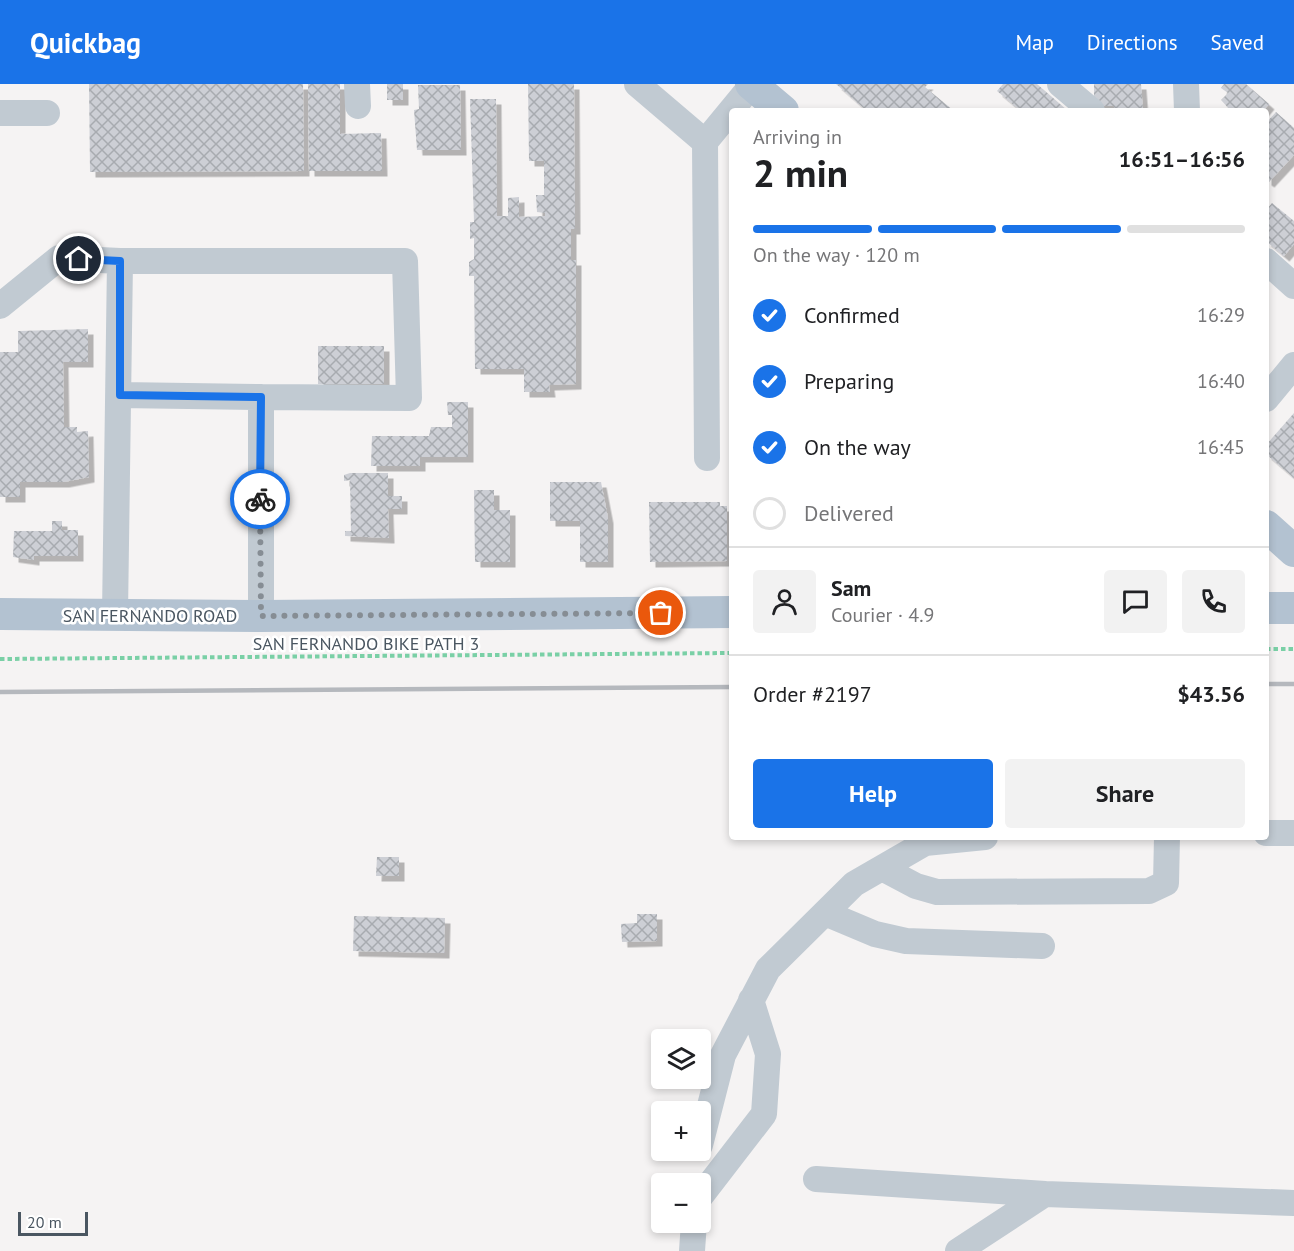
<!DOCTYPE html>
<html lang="en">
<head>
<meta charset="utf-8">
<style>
  :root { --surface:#fff; --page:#f2f2f2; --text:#202124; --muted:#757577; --line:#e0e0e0; --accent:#1a73e8 }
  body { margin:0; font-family:"PT Sans",sans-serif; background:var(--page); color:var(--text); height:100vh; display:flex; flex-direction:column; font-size:22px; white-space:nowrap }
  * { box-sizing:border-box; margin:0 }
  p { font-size:20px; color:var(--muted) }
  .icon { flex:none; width:33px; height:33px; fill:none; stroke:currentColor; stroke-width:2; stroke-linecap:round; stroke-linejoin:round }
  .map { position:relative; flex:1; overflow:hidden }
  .side { position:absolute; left:729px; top:24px; width:540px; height:732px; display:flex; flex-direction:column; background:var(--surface); border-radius:6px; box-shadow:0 3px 9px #0003 }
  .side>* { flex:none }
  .buttons { position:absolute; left:651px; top:945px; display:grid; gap:12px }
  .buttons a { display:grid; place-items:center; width:60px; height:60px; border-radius:6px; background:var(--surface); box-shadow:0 3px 9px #0003; font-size:30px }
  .scale { position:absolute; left:18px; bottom:15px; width:70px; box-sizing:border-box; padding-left:6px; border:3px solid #4a5661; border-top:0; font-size:16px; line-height:21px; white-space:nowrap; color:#4a5661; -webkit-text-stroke:4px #fff; paint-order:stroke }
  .pin { position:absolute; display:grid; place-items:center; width:51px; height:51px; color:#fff; margin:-26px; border:3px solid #fff; border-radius:50%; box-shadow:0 2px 6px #0007 }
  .courier { position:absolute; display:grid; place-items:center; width:60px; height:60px; margin:-30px; border:4px solid #1a73e8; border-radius:50%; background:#fff; color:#222; box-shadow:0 2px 8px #0007 }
  .headline em { font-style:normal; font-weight:800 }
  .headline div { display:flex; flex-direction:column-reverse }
  .headline { display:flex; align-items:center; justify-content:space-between; height:102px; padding:0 24px }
  h1 { font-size:39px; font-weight:800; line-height:45px }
  .bar { display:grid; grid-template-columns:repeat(4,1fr); gap:9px 6px; align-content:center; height:72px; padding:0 24px }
  .bar i { height:8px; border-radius:4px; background:var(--line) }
  .bar .current { background:var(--accent) }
  .bar p { grid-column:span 4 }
  .line { display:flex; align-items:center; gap:15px; padding:0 24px; border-top:2px solid var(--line) }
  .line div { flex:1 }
  .round { display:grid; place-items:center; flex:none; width:63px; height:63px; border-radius:6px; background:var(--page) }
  ol { padding:0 24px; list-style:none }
  li { display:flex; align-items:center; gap:18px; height:66px }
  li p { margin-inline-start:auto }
  li .icon { padding:6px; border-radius:50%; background:var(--accent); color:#fff; stroke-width:4 }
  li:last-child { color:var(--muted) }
  li i { width:33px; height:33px; border:3px solid var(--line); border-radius:50% }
  .cta { display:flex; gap:12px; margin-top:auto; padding:12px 24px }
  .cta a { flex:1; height:69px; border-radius:6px; background:var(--accent); color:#fff; font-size:24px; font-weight:800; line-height:69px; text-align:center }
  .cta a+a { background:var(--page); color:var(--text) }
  header { display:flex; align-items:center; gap:36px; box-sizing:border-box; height:84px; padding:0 30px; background:var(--accent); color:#fff }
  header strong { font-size:28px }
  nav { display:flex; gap:33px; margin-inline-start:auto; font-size:21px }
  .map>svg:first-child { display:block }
  .building { fill:url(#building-cross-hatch); filter:url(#shadow) }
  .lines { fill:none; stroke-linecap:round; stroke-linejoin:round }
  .path { stroke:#7ad0a6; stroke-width:4; stroke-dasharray:4.5 3; stroke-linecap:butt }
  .minor { stroke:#c1cad2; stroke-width:26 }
  .major { stroke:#b3c2d1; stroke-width:32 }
  .rail { stroke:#b5b8bd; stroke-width:4.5 }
  .done { stroke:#868d94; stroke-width:6; stroke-dasharray:0 10.8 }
  .route { stroke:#1a73e8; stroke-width:8 }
  .labels { text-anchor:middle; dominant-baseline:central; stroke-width:5; stroke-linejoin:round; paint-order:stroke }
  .street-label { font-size:18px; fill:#4a5661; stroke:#fff }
</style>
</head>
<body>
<header>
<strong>Quickbag</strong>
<nav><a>Map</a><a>Directions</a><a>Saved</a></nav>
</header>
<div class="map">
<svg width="1294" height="1167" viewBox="0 0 1294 1167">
  <defs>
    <pattern id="building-cross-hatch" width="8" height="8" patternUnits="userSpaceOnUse" patternTransform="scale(1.5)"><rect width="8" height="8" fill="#cdcfd5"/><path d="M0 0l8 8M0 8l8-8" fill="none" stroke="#a8abb0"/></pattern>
    <filter id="shadow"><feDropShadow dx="5.5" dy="5.5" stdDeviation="0" flood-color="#0004"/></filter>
  </defs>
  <rect width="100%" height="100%" fill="#f5f3f3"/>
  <path class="building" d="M89 0H303L304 87 90 88Z
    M308 0H340V50L381 49 382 87H309Z
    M387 0H403V16H387Z
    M528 0H574L575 145H571V176H576V300L549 301 550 308H524V285H475L474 192H469V178L474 175V154L470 155V138H474L470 15H496L497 132H508V114L519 113V133L545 132V129L537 128 536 111H544V77H529Z
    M836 0H928L925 3 954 27H867Z
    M1003 0H1037L1068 27H1021L997 7Z
    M1094 0H1141L1143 27H1114V22H1102L1094 15Z
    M1224 0H1246L1269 20 1263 27H1231L1221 16 1228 9 1221 4Z
    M418 1H460L461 66H417L414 26 419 25Z
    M1276 28 1294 44V71L1269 98 1266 96V39Z
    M1272 119 1294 137V160L1284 172 1266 157V126Z
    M88 245V278H63L64 343H77V348L88 347 89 393 64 398H20V413H0V268H18V247Z
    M318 262H384V300H318Z
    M447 318H468V373H420V382H371L372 352H429L431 343H452V331H448Z
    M1294 329V394L1266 370V361Z
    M350 389H388V412H402V425H388L389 454 345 452V447H351L350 396 344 397V391Z
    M550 398H601L608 434V478H580V437H550Z
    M474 406H494V426H510V478H475Z
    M649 418H720V422H727V477L650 478Z
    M52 437H62V446H78V472H34V476L13 473 14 447H52Z
    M377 773H399V792H376Z
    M637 830H657V857L622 858 621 840 637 839Z
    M354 832 445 834 444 869 353 867Z"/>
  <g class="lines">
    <path class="path" d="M1266 565H1294
      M0 575 732 569"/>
    <path class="minor" d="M357 0 358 22
      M637 0 705 58 752 1
      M1060 0 1092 27
      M1186 0 1187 27
      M0 29H47
      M705 58 707 374
      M1266 177 1294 202
      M0 222 59 174 120 177
      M120 311 261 313
      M1266 315 1294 281
      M115 530 120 177H405L409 314 261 313V532
      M1266 749H1294
      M882 784 916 802 937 808 1149 807 1166 799 1167 753
      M825 829 875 850 906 857 1042 862
      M700 1061 723 971 768 885 854 800 925 759 985 753
      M816 1095 1045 1110
      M700 1113 764 1030 768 970 751 916
      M692 1167 694 1138
      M958 1167 1045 1110 1294 1119"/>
    <path class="major" d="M751 0 783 27
      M1266 442 1294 467
      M1266 524H1294
      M0 530 261 532 732 528"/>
    <path class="rail" d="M1266 600H1294
      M0 608 732 603"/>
  </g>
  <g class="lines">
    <path class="done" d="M260 415 261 532 661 529"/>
    <path class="route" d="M79 175 120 177V311L261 313 260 415"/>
  </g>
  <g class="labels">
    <g class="street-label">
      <text x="150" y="531">SAN FERNANDO ROAD</text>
      <text x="366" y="559">SAN FERNANDO BIKE PATH 3</text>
    </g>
  </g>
</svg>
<div class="buttons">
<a><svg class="icon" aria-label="layers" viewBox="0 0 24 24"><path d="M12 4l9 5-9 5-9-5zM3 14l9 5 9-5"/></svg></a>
<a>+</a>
<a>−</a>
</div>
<div class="scale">20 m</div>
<div class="pin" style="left:661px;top:529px;background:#ea580c"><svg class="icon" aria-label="bag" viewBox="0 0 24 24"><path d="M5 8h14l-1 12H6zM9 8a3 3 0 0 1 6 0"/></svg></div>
<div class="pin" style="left:79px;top:175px;background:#1f2937"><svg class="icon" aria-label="home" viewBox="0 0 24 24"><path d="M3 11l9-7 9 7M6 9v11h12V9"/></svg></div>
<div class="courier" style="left:260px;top:415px"><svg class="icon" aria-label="bike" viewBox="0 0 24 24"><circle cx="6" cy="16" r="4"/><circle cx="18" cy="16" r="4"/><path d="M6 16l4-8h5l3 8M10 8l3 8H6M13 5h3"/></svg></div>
<section class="side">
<div class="headline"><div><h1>2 min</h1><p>Arriving in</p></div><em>16:51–16:56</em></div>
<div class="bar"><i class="current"></i><i class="current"></i><i class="current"></i><i></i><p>On the way · 120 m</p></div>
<ol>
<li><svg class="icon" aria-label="check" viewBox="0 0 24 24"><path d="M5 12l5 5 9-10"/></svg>Confirmed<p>16:29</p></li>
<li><svg class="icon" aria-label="check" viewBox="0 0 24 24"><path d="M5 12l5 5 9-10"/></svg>Preparing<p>16:40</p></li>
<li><svg class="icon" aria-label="check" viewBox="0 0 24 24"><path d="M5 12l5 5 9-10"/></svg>On the way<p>16:45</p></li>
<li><i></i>Delivered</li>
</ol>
<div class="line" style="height:108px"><a class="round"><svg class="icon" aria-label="person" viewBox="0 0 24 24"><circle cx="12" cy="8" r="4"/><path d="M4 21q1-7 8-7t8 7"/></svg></a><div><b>Sam</b><p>Courier · 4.9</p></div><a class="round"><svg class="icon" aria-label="chat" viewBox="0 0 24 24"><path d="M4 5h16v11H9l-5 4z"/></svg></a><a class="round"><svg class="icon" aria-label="phone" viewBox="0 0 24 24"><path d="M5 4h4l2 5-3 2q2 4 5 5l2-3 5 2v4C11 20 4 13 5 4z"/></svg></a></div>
<div class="line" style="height:78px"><div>Order #2197</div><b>$43.56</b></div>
<div class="cta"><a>Help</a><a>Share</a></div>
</section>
</div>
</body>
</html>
